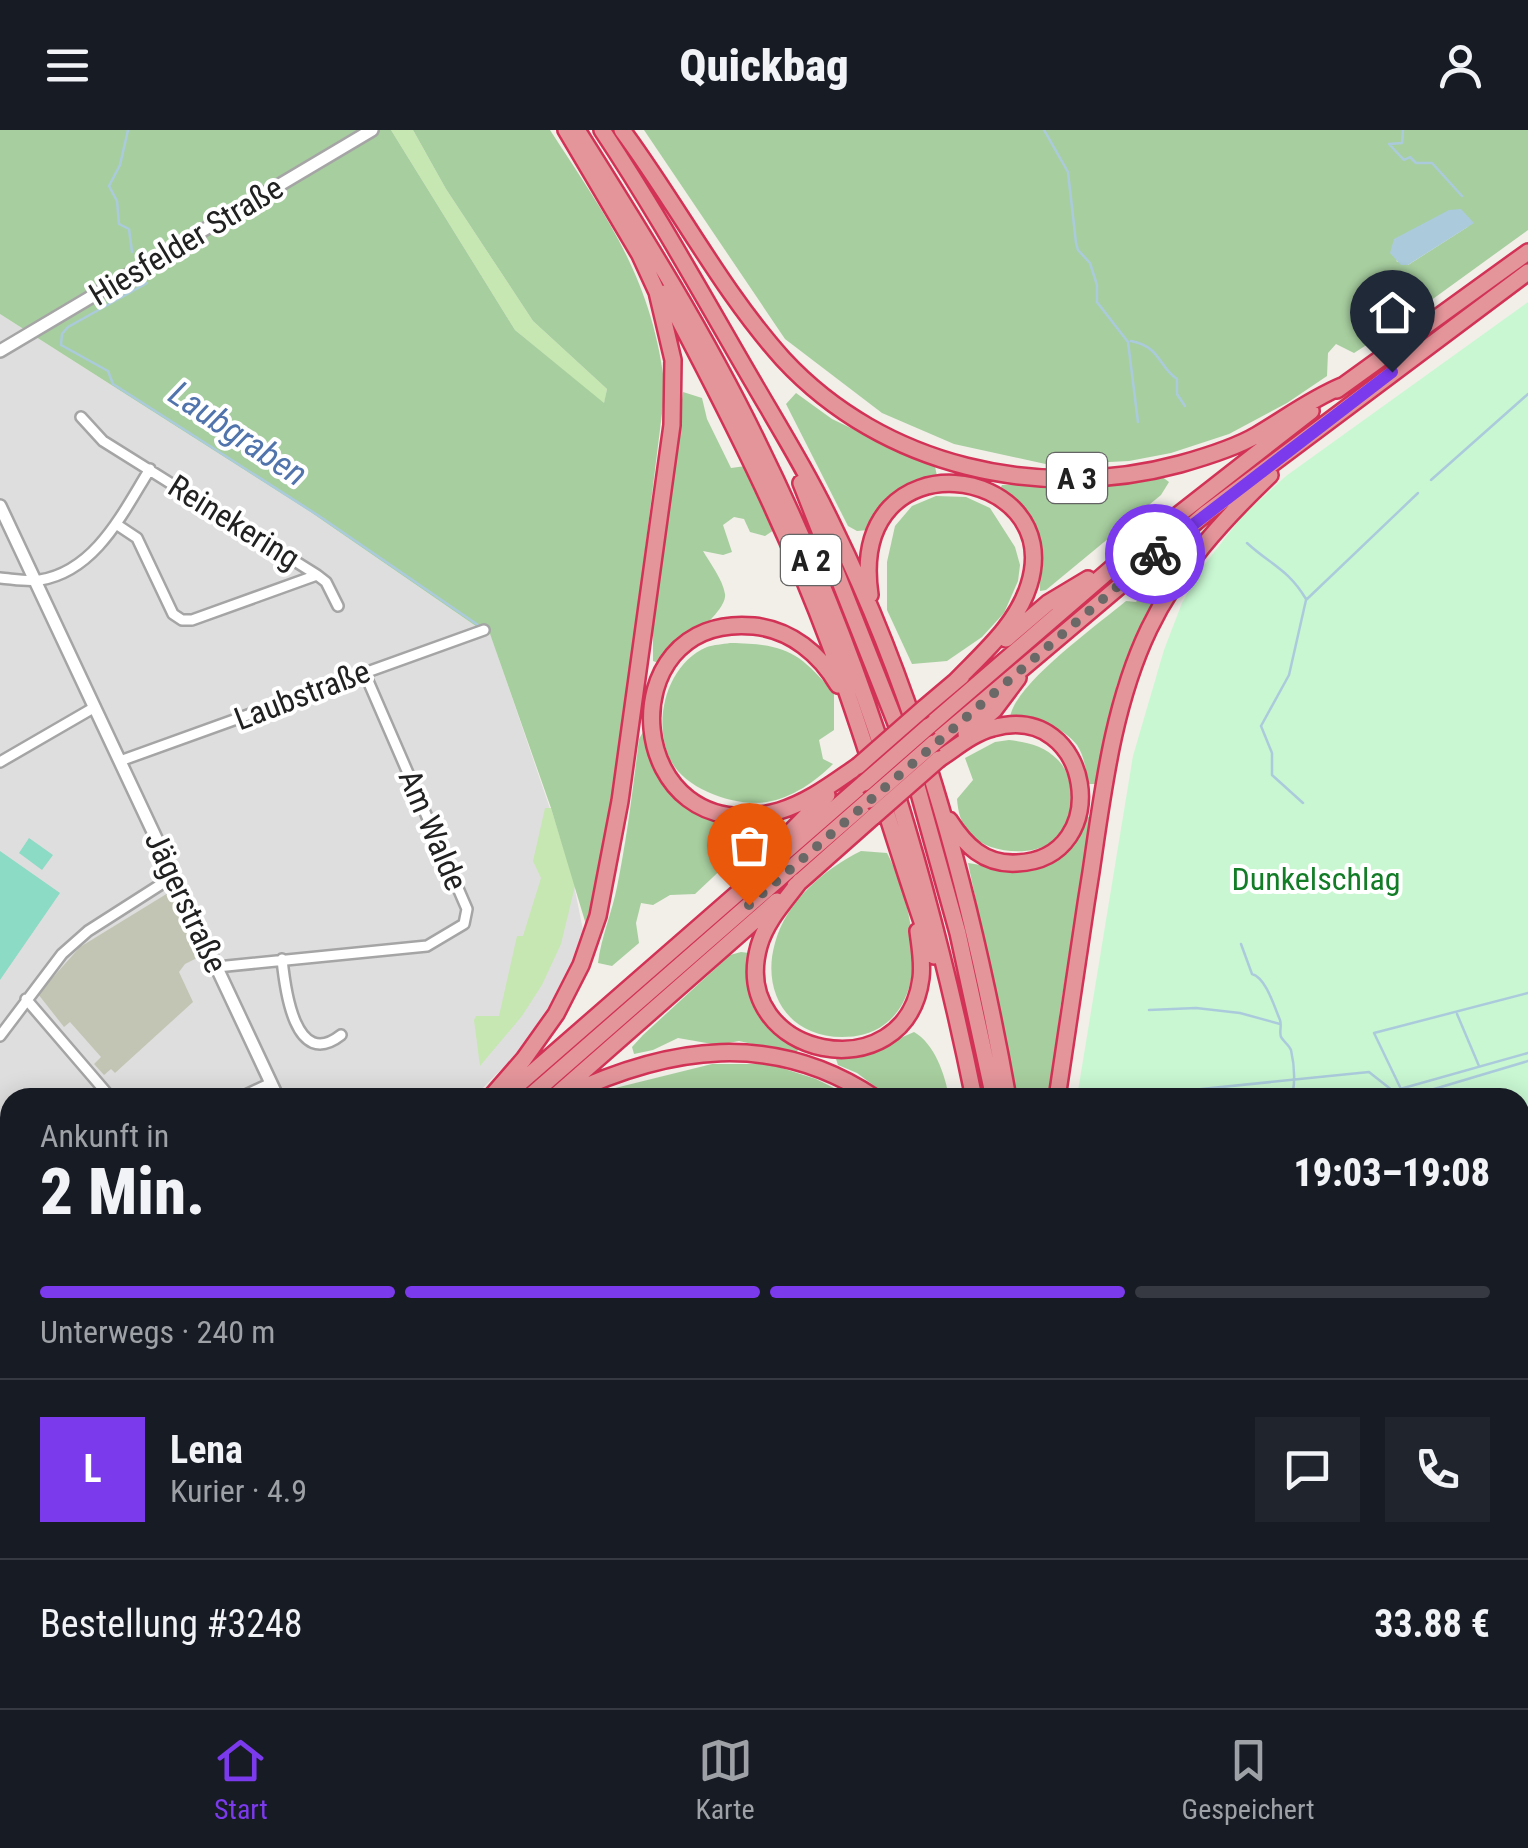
<!DOCTYPE html>
<html lang="de">
<head>
<meta charset="utf-8">
<style>
  :root { --surface:#171b24; --page:#20242c; --text:#f1f3f6; --muted:#9ea1a6; --line:#363941; --accent:#7c3aed }
  body { margin:0; font-family:"Roboto Condensed",sans-serif; background:var(--page); color:var(--text); height:100vh; display:flex; flex-direction:column; font-size:38px; white-space:nowrap }
  * { box-sizing:border-box; margin:0 }
  p { font-size:32px; color:var(--muted) }
  .icon { flex:none; width:55px; height:55px; fill:none; stroke:currentColor; stroke-width:2; stroke-linecap:round; stroke-linejoin:round }
  .map { position:relative; flex:1; overflow:hidden }
  .details { position:absolute; left:0px; top:958px; width:1530px; height:622px; display:flex; flex-direction:column; background:var(--surface); border-radius:30px 30px 0 0; box-shadow:0 5px 25px #0003 }
  .details>* { flex:none }
  .pin { position:absolute; display:grid; place-items:center; width:85px; height:85px; color:#fff; margin:-102px -42px; border-radius:50% 50% 50% 0; rotate:-45deg; box-shadow:0 0 10px #0007 }
  .pin .icon { rotate:45deg }
  .courier { position:absolute; display:grid; place-items:center; width:100px; height:100px; margin:-50px; border:8px solid #7c3aed; border-radius:50%; background:#fff; color:#222; box-shadow:0 2px 12px #0007 }
  .headline em { font-style:normal; font-weight:800 }
  .headline div { display:flex; flex-direction:column-reverse }
  .headline { display:flex; align-items:center; justify-content:space-between; height:170px; padding:0 40px }
  h1 { font-size:65px; font-weight:800; line-height:75px }
  .bar { display:grid; grid-template-columns:repeat(4,1fr); gap:15px 10px; align-content:center; height:120px; padding:0 40px }
  .bar i { height:12px; border-radius:8px; background:var(--line) }
  .bar .on { background:var(--accent) }
  .bar p { grid-column:span 4 }
  .line { display:flex; align-items:center; gap:25px; padding:0 40px; border-top:2px solid var(--line) }
  .line div { flex:1 }
  .round { display:grid; place-items:center; flex:none; width:105px; height:105px; border-radius:0px; background:var(--page) }
  header { display:flex; justify-content:space-between; align-items:center; height:130px; padding:0 40px; background:var(--surface); font-size:45px; font-weight:800 }
  .dock { display:flex; justify-content:space-around; align-items:center; height:140px; border-top:2px solid var(--line); background:var(--surface); font-size:28px; color:var(--muted) }
  .dock a { display:grid; justify-items:center; gap:5px }
  .dock .on { color:var(--accent) }
  .map>svg:first-child { display:block }
  .residential { fill:#dfdede }
  .commercial { fill:#f0dcd9 }
  .construction { fill:#c3c5b4 }
  .grass { fill:#c6e7b1 }
  .forest { fill:#a7ce9f; fill-rule:evenodd }
  .cemetery { fill:#aac8b2 }
  .park { fill:#c9f7d2 }
  .pitch { fill:#8bdbc5 }
  .parking { fill:#e5e5e5 }
  .water { fill:#abcbdc }
  .lines { fill:none; stroke-linecap:round; stroke-linejoin:round }
  .stream { stroke:#abcbdc; stroke-width:2.5 }
  .minor-casing { stroke:#a5a5a5; stroke-width:14 }
  .tertiary-casing { stroke:#a5a5a5; stroke-width:16 }
  .motorway-casing { stroke:#d23256; stroke-width:20 }
  .minor { stroke:#fff; stroke-width:9 }
  .tertiary { stroke:#fff; stroke-width:11 }
  .motorway { stroke:#e3959a; stroke-width:15 }
  .motorway-bridge-casing { stroke:#d23256; stroke-width:20; stroke-linecap:butt }
  .motorway-bridge { stroke:#e3959a; stroke-width:15 }
  .done { stroke:#6a6967; stroke-width:10; stroke-dasharray:0 18 }
  .route { stroke:#7c3aed; stroke-width:12 }
  .labels { text-anchor:middle; dominant-baseline:central; stroke-width:8; stroke-linejoin:round; paint-order:stroke }
  .shield { fill:#fff; stroke:#646464; stroke-width:2.5 }
  .shield-label { font-size:30px; font-weight:bold; fill:#212121 }
  .street-label { font-size:32px; fill:#212121; stroke:#fff }
  .park-label { font-size:32px; fill:#127c27; stroke:#fff }
  .water-label { font-size:35px; font-style:italic; fill:#5174ac; stroke:#fff }
</style>
</head>
<body>
<header><svg class="icon" aria-label="menu" viewBox="0 0 24 24"><path d="M4 6h16M4 12h16M4 18h16"/></svg>Quickbag<svg class="icon" aria-label="person" viewBox="0 0 24 24"><circle cx="12" cy="8" r="4"/><path d="M4 21q1-7 8-7t8 7"/></svg></header>
<div class="map">
<svg width="1528" height="1578" viewBox="0 0 1528 1578">
  <rect width="100%" height="100%" fill="#f1efe8"/>
  <path class="residential" d="M0 184 309 381 483 501 489 500 571 740 584 805 564 853 522 918 474 967 10 968V1115L0 1124Z
    M10 1469V1562L0 1566V1476Z
    M216 1570H759L765 1578H212Z"/>
  <path class="commercial" d="M10 1142V1292L5 1296 0 1295V1151Z"/>
  <path class="construction" d="M168 763 173 765 201 826 185 834 179 842 193 872 115 943 111 939 104 945 94 934 101 927 70 892 64 897 38 864 80 817Z"/>
  <path class="grass" d="M391 0H413L446 59 533 191 607 259 604 274 515 200Z
    M545 678H551L575 756 561 814 542 855 522 886 480 936 474 890 476 886H499L517 806H523L541 748 533 731Z"/>
  <path class="forest" d="M0 0H391L515 200 604 273 607 259 533 191 446 59 413 0H550C608 89 653 150 665 259L618 639 587 798 551 678 489 501H483L309 381 0 184Z
    M644 0H1528V100L1390 200 1354 223 1336 214 1328 223 1327 246 1287 273 1229 304 1171 323 1129 331 1050 335 954 314 882 283 785 209ZM1469 96 1408 135 1396 131Z
    M683 262 702 268 707 289 731 338 746 336 774 400 765 406 750 402 744 389 734 387 723 395 732 422 723 425 703 421C710 433 723 450 725 464 728 482 675 521 661 534L653 531V487Z
    M796 263 832 289 886 315 934 332 937 346 904 356 876 385 868 400 857 401 848 396 786 274Z
    M1161 346 1169 352 1161 365 1046 460 1040 461 1039 423 1012 371 1000 359 1002 355H1122Z
    M936 366 966 367 990 378 1015 417 1020 435 1018 451 1004 483 982 507 947 531 912 534 887 480V432L895 396 912 376Z
    M1142 465 1152 466 1151 475 1117 554 1095 654H1089C1086 641 1084 625 1077 615 1063 596 1031 587 1010 588 1013 555 1099 494 1126 471L1136 472Z
    M730 513C786 514 798 521 834 563V600L819 610 823 629 833 634C816 651 792 668 767 672 736 677 686 660 671 631 652 594 665 535 707 517 713 515 723 514 730 513Z
    M643 602C649 635 672 672 705 685 714 689 727 690 737 692L746 706 744 718 695 764 670 765 653 775 641 773 636 793 639 813 612 836 598 833C601 808 612 782 617 757 627 708 633 658 639 609Z
    M1009 610C1027 612 1045 616 1058 630 1078 650 1075 697 1050 713 1030 727 987 723 970 704 961 694 958 682 957 669L973 650 965 628 995 612Z
    M1087 685 1091 690V699L1060 879 1051 967H1017L968 733 1005 739 1070 712Z
    M861 721 887 723C910 767 933 858 885 894 872 904 857 907 842 907 788 907 761 862 775 813 786 772 824 739 861 721Z
    M741 822 749 823C747 872 760 889 799 917L796 924 739 911 718 915 678 908 653 920 634 924 632 917 643 905 730 825Z
    M914 902C935 914 945 945 949 967H889L857 943 838 935 836 929 871 921Z
    M712 934H769L816 949 852 967H599V962Z
    M759 1570H991V1578H766Z"/>
  <path class="cemetery" d="M26 1570H216L212 1578H27Z"/>
  <path class="park" d="M1528 172V1534L1520 1536V968L1077 967 1133 626 1164 520 1182 473 1201 439 1243 385 1286 346Z"/>
  <path class="pitch" d="M29 708 53 725 42 740 19 723Z
    M0 721 60 763 0 850Z"/>
  <path class="parking" d="M10 1148V1212L0 1197V1157Z"/>
  <path class="water" d="M1461 79 1474 93 1408 135H1401L1390 123 1394 109 1449 80Z"/>
  <g class="lines">
    <path class="stream" d="M128 0 120 35 109 56 117 71 119 94 129 99 132 122
      M1044 0 1068 42 1076 113 1078 120 1090 133 1097 155V172L1128 212 1138 292
      M1403 0 1402 13 1389 14 1404 30 1410 27 1416 33H1432L1462 66
      M147 153 68 197 62 204 61 215 108 241 113 254 319 386 478 495
      M1131 211C1161 217 1158 236 1177 249V264L1185 276
      M1431 350 1528 264
      M1247 413C1271 435 1288 439 1306 469
      M1303 673 1272 645V623L1261 596 1289 545 1306 470 1418 363
      M1241 814 1252 844C1266 848 1274 876 1280 890 1282 896 1279 902 1281 907 1284 912 1289 915 1291 920 1294 933 1295 949 1293 962L1299 968
      M1149 880 1196 878 1240 883 1280 894
      M1457 884 1479 936
      M1400 957 1374 903 1528 863
      M1143 965 1369 942 1393 961 1528 923
      M613 967V968
      M1371 968 1393 961
      M1404 968 1528 931
      M1520 1057 1528 1063
      M797 1570 811 1578
      M920 1570 921 1578
      M962 1570 978 1571 991 1578"/>
    <g class="minor-casing">
      <path id="minor" d="M81 287 103 311 317 445 326 452 338 476
        M116 394 137 408 173 484 182 490H192L317 445
        M0 448C13 449 27 452 40 450 96 441 123 382 150 339
        M120 631 484 500
        M0 632 95 577
        M282 829C285 859 295 941 341 905
        M217 837 427 816 464 794 467 779 365 544
        M26 869 111 968
        M0 906 62 824 88 801 174 746
        M239 968 271 953
        M0 1143 10 1134
        M0 1308 10 1311
        M705 1570 712 1578
        M332 1578 336 1570"/>
    </g>
    <g class="tertiary-casing">
      <path id="tertiary" d="M0 221 372 0
        M0 376 278 968
        M619 1570 626 1578"/>
    </g>
    <g class="motorway-casing">
      <path id="motorway" d="M577 0C642 103 706 205 759 315 861 522 928 742 974 968
        M602 0C654 78 699 159 746 240 776 292 808 343 834 398 921 576 973 773 1008 968
        M622 0C677 74 721 160 783 229 883 337 1040 372 1180 334 1205 327 1235 318 1257 305 1286 288 1311 269 1342 256
        M665 163C726 278 785 394 830 515 869 618 897 724 934 826
        M1337 260 1528 122
        M801 353 903 611
        M870 465C846 302 1067 334 1029 455 1017 494 984 522 956 551
        M1006 509 1048 473 1088 449
        M838 555C820 524 791 500 754 496 605 482 623 725 779 681 809 672 833 653 858 636
        M923 579 962 546
        M929 596 1127 425 1311 281
        M966 604 994 580 1018 548
        M934 613 1205 384 1528 142
        M939 629C956 618 973 603 993 598 1092 570 1116 729 1017 733 984 735 965 715 949 690
        M912 638 958 803 994 968
        M766 727 827 665
        M800 751C785 771 766 791 759 816 728 928 906 964 921 848 923 832 920 817 918 801
        M795 756 874 686
        M564 966C669 916 773 900 875 968
        M490 968 524 929 556 884 581 835 598 786 620 671 672 295 673 230 657 162 640 125 566 0
        M503 968 864 653
        M528 968 869 670
        M553 968 777 771
        M1057 968C1068 892 1079 817 1091 742 1103 661 1113 574 1149 499 1177 440 1223 390 1270 345
        M0 1329 10 1323
        M0 1347 10 1342
        M1009 1578 1010 1570
        M1030 1578V1570
        M1042 1578 1043 1570"/>
    </g>
    <use href="#minor" class="minor"/>
    <use href="#tertiary" class="tertiary"/>
    <use href="#motorway" class="motorway"/>
    <g class="motorway-bridge-casing">
      <path id="motorway-bridge" d="M858 636 923 579
        M864 653 929 596
        M869 670 934 613
        M874 686 939 629"/>
    </g>
    <use href="#motorway-bridge" class="motorway-bridge"/>
  </g>
  <g class="lines">
    <path class="done" d="M749 775 1155 424"/>
    <path class="route" d="M1155 424 1392 242"/>
  </g>
  <g class="labels">
    <g class="shield">
      <rect x="1047" y="323" width="60" height="50" rx="8"/>
      <rect x="781" y="405" width="60" height="50" rx="8"/>
    </g>
    <g class="shield-label">
      <text x="1077" y="348">A 3</text>
      <text x="811" y="430">A 2</text>
    </g>
    <g class="street-label">
      <text transform="translate(186 111) rotate(-31)">Hiesfelder Straße</text>
      <text transform="translate(234 392) rotate(32)">Reinekering</text>
      <text transform="translate(302 565) rotate(-21)">Laubstraße</text>
      <text transform="translate(433 700) rotate(67)">Am Walde</text>
      <text transform="translate(186 772) rotate(65)">Jägerstraße</text>
    </g>
    <g class="park-label">
      <text x="1316" y="749">Dunkelschlag</text>
    </g>
    <g class="water-label">
      <text transform="translate(238 304) rotate(34)">Laubgraben</text>
    </g>
  </g>
</svg>
<div class="pin" style="left:749px;top:775px;background:#ea580c"><svg class="icon" aria-label="bag" viewBox="0 0 24 24"><path d="M5 8h14l-1 12H6zM9 8a3 3 0 0 1 6 0"/></svg></div>
<div class="pin" style="left:1392px;top:242px;background:#1f2937"><svg class="icon" aria-label="home" viewBox="0 0 24 24"><path d="M3 11l9-7 9 7M6 9v11h12V9"/></svg></div>
<div class="courier" style="left:1155px;top:424px"><svg class="icon" aria-label="bike" viewBox="0 0 24 24"><circle cx="6" cy="16" r="4"/><circle cx="18" cy="16" r="4"/><path d="M6 16l4-8h5l3 8M10 8l3 8H6M13 5h3"/></svg></div>
<section class="details">
<div class="headline"><div><h1>2 Min.</h1><p>Ankunft in</p></div><em>19:03–19:08</em></div>
<div class="bar"><i class="on"></i><i class="on"></i><i class="on"></i><i></i><p>Unterwegs · 240 m</p></div>
<div class="line" style="height:180px"><b class="round" style="background:var(--accent);color:#fff">L</b><div><b>Lena</b><p>Kurier · 4.9</p></div><a class="round"><svg class="icon" aria-label="chat" viewBox="0 0 24 24"><path d="M4 5h16v11H9l-5 4z"/></svg></a><a class="round"><svg class="icon" aria-label="phone" viewBox="0 0 24 24"><path d="M5 4h4l2 5-3 2q2 4 5 5l2-3 5 2v4C11 20 4 13 5 4z"/></svg></a></div>
<div class="line" style="height:130px"><div>Bestellung #3248</div><b>33.88 €</b></div>
</section>
</div>
<nav class="dock">
<a class="on"><svg class="icon" aria-label="home" viewBox="0 0 24 24"><path d="M3 11l9-7 9 7M6 9v11h12V9"/></svg>Start</a>
<a><svg class="icon" aria-label="map" viewBox="0 0 24 24"><path d="M3 6l6-2 6 2 6-2v14l-6 2-6-2-6 2zM9 4v14M15 6v14"/></svg>Karte</a>
<a><svg class="icon" aria-label="saved" viewBox="0 0 24 24"><path d="M7 4h10v16l-5-4-5 4z"/></svg>Gespeichert</a>
</nav>
</body>
</html>
